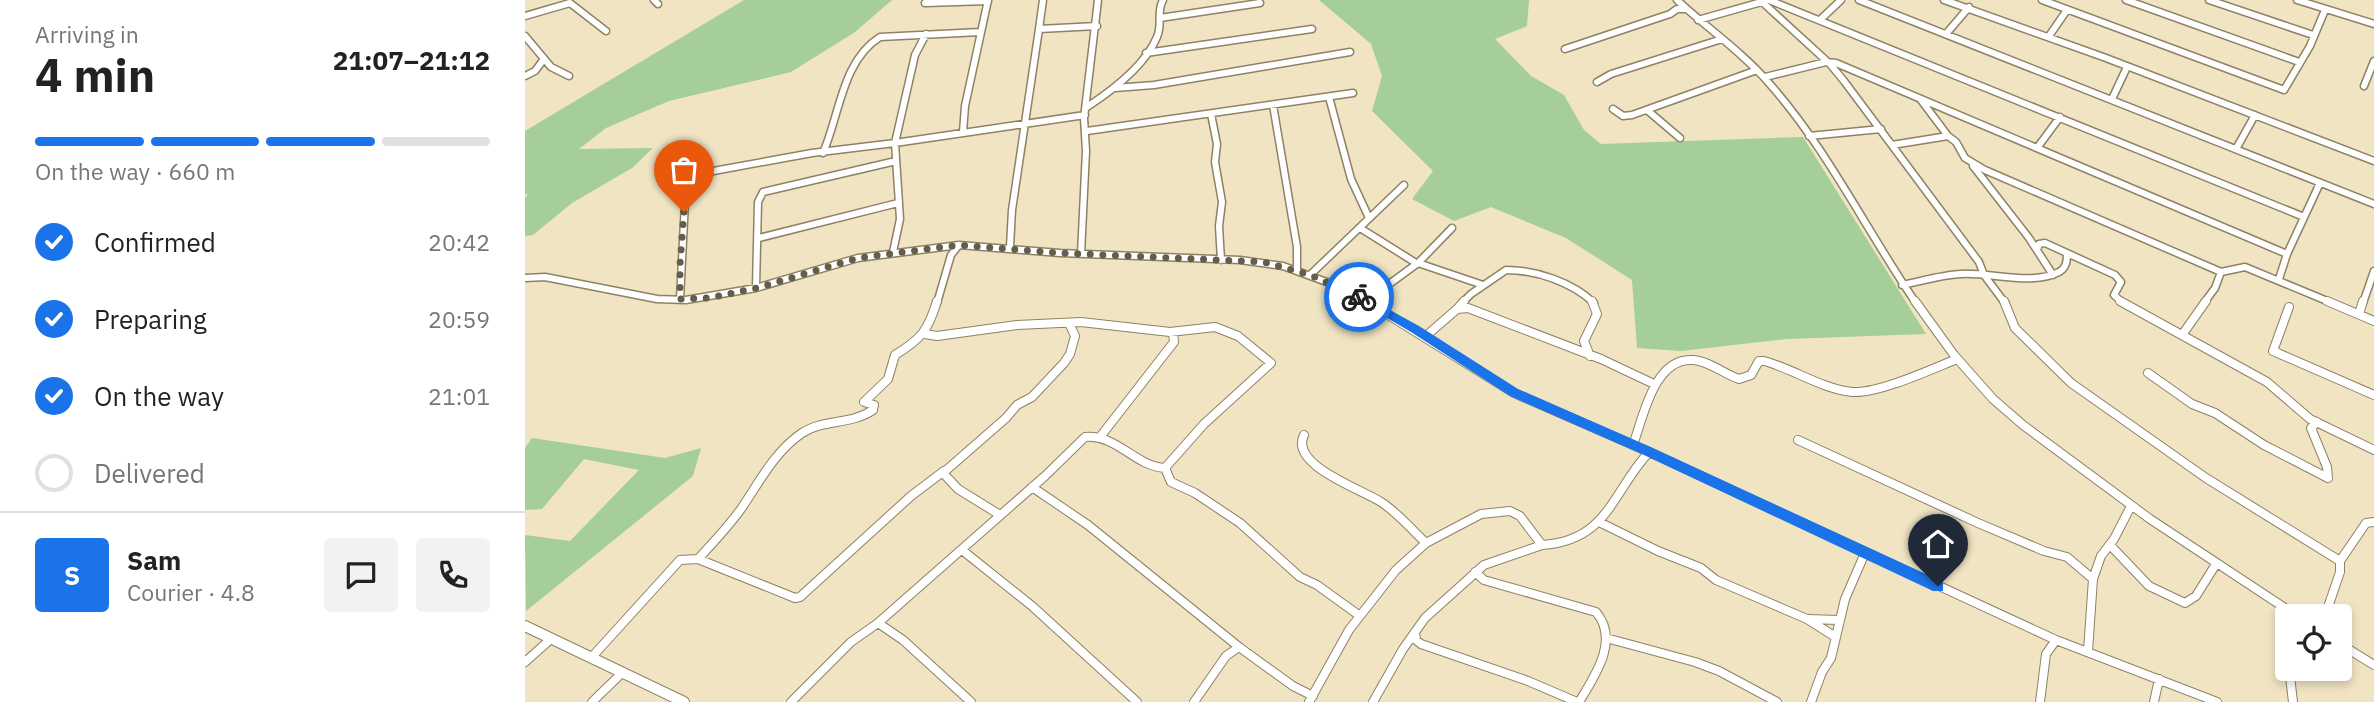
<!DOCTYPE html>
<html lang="en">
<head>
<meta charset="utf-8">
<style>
  :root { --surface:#fff; --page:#f2f2f2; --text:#222; --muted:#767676; --line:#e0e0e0; --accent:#1a73e8 }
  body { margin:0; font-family:"IBM Plex Sans",sans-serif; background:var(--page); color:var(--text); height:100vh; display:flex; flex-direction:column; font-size:26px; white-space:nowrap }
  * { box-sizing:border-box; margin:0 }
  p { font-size:23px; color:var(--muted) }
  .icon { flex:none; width:38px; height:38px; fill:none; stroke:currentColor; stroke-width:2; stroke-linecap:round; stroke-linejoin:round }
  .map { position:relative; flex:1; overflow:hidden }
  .sheet { display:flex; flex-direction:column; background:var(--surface); width:525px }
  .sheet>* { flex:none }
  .controls { position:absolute; left:1750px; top:604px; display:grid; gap:14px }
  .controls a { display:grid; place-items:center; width:77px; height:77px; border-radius:7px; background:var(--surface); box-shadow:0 4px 10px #0003; font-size:35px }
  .pin { position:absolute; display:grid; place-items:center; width:60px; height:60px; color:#fff; margin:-72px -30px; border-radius:50% 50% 50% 0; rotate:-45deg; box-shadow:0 0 7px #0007 }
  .pin .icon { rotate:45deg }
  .courier { position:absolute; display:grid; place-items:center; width:70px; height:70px; margin:-35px; border:5px solid #1a73e8; border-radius:50%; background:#fff; color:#222; box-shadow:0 2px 9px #0007 }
  .overview em { font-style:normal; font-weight:700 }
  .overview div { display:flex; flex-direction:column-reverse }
  .overview { display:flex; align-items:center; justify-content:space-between; height:119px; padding:0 35px }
  h1 { font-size:46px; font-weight:700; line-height:52px }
  .bar { display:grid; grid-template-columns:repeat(4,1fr); gap:10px 7px; align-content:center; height:84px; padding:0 35px }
  .bar i { height:9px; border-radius:5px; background:var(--line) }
  .bar .current { background:var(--accent) }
  .bar p { grid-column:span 4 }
  .line { display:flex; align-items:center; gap:18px; padding:0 35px; border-top:2px solid var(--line) }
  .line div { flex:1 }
  .round { display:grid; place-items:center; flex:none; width:74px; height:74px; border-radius:7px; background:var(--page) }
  ol { padding:0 35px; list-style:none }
  li { display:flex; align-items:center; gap:21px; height:77px }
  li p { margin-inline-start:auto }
  li .icon { padding:7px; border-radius:50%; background:var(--accent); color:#fff; stroke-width:4 }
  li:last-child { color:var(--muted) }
  li i { width:38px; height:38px; border:4px solid var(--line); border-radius:50% }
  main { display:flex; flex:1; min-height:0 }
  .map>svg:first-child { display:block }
  .green { fill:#a5ce99 }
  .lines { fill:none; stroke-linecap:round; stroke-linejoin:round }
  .minor-far1-casing { stroke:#8d8263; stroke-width:9 }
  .minor-casing { stroke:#8d8263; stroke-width:10 }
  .major-casing { stroke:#8d8263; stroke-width:12 }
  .minor-far1 { stroke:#fff; stroke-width:6 }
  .minor { stroke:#fff; stroke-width:8 }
  .major { stroke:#fff; stroke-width:10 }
  .route { fill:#1a73e8 }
  .done { stroke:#645d49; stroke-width:7; stroke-dasharray:0 12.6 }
</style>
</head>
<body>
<main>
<section class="sheet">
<div class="overview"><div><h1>4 min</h1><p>Arriving in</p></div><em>21:07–21:12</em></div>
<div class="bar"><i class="current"></i><i class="current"></i><i class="current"></i><i></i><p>On the way · 660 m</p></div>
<ol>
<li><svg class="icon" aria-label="check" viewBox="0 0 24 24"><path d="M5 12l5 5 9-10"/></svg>Confirmed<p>20:42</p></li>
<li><svg class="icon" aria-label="check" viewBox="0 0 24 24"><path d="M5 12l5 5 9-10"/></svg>Preparing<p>20:59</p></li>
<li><svg class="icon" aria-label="check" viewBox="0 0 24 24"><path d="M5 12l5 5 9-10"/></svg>On the way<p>21:01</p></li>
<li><i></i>Delivered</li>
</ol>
<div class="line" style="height:126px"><b class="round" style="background:var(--accent);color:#fff">S</b><div><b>Sam</b><p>Courier · 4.8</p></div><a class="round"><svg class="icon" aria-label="chat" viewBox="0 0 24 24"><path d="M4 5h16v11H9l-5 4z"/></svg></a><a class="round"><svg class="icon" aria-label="phone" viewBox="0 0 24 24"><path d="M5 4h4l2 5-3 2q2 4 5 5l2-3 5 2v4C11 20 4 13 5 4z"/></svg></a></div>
</section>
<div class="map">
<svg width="1849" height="702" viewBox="0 0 1849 702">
  <rect width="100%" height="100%" fill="#f0e4c3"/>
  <path class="green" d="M219 0H367L330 32 266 72 144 101 81 128 54 149 128 148 107 168 47 203 8 235 0 236V198L3 194H0V131Z
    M794 0H1004L1002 26 970 39 1006 76 1039 95 1059 130 1076 144 1278 137 1401 334 1262 339 1156 351 1112 348 1107 280 1041 238 966 207 929 221 887 199 908 171 847 111 857 76 846 44Z
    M7 438 140 458 176 448 168 476 1 611 0 535 45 541 114 470 59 459 17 509 0 510V448Z"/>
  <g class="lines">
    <g class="minor-far1-casing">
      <path id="minor-far1" d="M129 0 133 4
        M1152 0C1182 28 1216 51 1243 82 1302 148 1341 230 1391 303
        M1235 0 1305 64 1319 81 1454 262 1459 275 1480 303
        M1244 0 1779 217
        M1334 0 1849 204
        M1419 0 1581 58 1849 161
        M1517 0 1759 90 1785 46 1800 10
        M1601 0 1774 62
        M1684 0 1788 35
        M1772 0 1849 24
        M400 3 463 1
        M0 16 45 3 81 31
        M635 18 735 3
        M1296 19 1316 0
        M1173 20 1240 1
        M514 29 518 0
        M1421 34 1444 7
        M0 36 26 67 44 76
        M1524 36 1542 10
        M1040 49 1145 14 1152 9H1161
        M621 53 787 29
        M0 76 10 71 19 59
        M1240 77 1301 62 1311 63 1762 254
        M1072 82 1086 74 1197 39
        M1839 86 1849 61
        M590 88 629 85 825 52
        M804 97 826 179 844 218
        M1587 99 1602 67
        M1396 100 1423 136
        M748 105 772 247V271
        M562 107C588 90 620 66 632 37 638 23 631 12 638 0
        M1088 109 1098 116 1107 115 1232 70
        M1122 110 1155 138
        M686 114 692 144 690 162 697 202 694 226 696 260
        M562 131 828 93
        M438 132 440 106 463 0
        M1284 136 1356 129
        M1367 145 1423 136 1431 142 1440 158 1460 170 1696 272 1720 267 1807 303
        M1512 148 1535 117
        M1711 149 1730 115
        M298 153C315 114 317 61 355 37L455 32
        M1448 166 1504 238 1528 275
        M835 228 891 263
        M234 238 373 203
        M485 247 487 210 514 29 572 26
        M1512 250 1514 244 1520 243 1590 275 1596 282 1589 295 1598 303
        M368 252 375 219 370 143 560 115
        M556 254 561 151 559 118 573 0
        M893 263 927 228
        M785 275 879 185
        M0 278 20 277 132 299 161 300 231 288 333 258 434 245 535 253 715 260 758 266 807 284 845 303
        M1754 279 1762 254 1795 183
        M1377 285C1397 281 1416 275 1436 274 1466 272 1506 286 1534 272 1541 268 1542 262 1542 254
        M231 288 233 202 238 192 371 161
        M155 299 160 202 167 186 183 172 287 153 370 143 390 55 401 34
        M841 301 893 263 958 285
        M412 303 426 255 434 245
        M937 303 946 294 981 270C1011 270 1047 282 1069 303
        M1679 303 1690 288 1696 272
        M1838 303 1849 271"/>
    </g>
    <g class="minor-casing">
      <path id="minor" d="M841 301 989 393 1124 452 1531 640 1692 702
        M1390 301 1429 355 1468 399 1498 425 1625 519 1772 616
        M1479 301 1490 328 1546 383 1681 478 1815 561
        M1595 301 1742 382 1785 419 1849 450
        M1802 301 1849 321
        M1764 307 1748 351 1849 395
        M933 308 939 301
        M1834 314 1838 301
        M400 334 412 336 492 325 556 322 645 332 690 327 713 336 746 363 679 424 640 468
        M1657 335 1681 301
        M901 336 932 309 943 308 1076 359 1129 384
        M1065 356 1059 341 1072 314 1067 301
        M1623 373 1667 404 1690 413 1739 445 1803 478
        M1792 422 1786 428 1802 467 1803 478
        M779 435C764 465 836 489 856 502 872 512 887 530 901 543
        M575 437 649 342 648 332
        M1273 440 1453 523 1519 551 1542 557 1568 579
        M1108 445C1118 418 1129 357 1168 360 1184 361 1199 374 1214 379L1226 375 1234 361H1239C1269 369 1297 389 1327 392 1353 394 1407 369 1432 359
        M640 468 646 482 670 493 715 523 775 577 792 585 835 616
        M507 487 563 525 714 647
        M475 515 433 489 418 473 481 418 492 405 507 397 539 363 545 354 550 336 544 323
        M1076 523 1133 551 1176 568 1191 580 1282 619 1309 636
        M1585 545 1624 586 1660 603 1671 596 1691 564
        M437 550 507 606 612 702
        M173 559C188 543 203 527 216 509 234 483 249 452 277 433 298 419 326 425 348 410L349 405 339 402 363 379 370 355C396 339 403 331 412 301
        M950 572 959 580 1071 612C1095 640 1070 676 1054 702
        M1800 616 1815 572V561L1841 523 1849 522
        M1283 619 1314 620
        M353 623 520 476 560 437C592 434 609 466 640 468
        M890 632 891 640 896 644 1003 681 1052 702
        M1081 638 1170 662 1194 671 1252 702
        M1815 644 1849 665
        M1563 651 1568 579 1576 556 1589 539 1606 506
        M66 658 155 560 173 559 270 598 275 597 386 496 419 471
        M0 662 27 638
        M1764 668 1768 702
        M67 702 98 672
        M266 702 326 642 353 623 378 640 446 702
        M669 702 701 656 714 647 768 686 788 696
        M784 702 824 630 871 570 901 543 956 514 985 511 995 516 1017 545C1083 541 1087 492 1124 452
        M848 702 878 649 900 618 959 565 1017 545
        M1286 702 1297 672 1306 658 1320 599 1340 553
        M1515 702 1521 654 1531 640
        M1629 702 1634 679"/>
    </g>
    <g class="major-casing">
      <path id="major" d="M0 626 159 702"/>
    </g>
    <use href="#minor-far1" class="minor-far1"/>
    <use href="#minor" class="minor"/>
    <use href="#major" class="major"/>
  </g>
  <path class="route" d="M834 293 894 326 993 389 1128 448 1418 582V591H1408L1119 455 985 396 886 332 831 300V294Z"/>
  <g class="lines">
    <path class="done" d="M159 212 155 264V299L184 298 232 288 333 258 434 245 535 253 739 262 785 275 834 297"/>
  </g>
</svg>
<div class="controls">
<a><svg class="icon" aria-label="locate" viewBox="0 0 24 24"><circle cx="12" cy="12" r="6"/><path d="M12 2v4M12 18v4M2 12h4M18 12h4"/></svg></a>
</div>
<div class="pin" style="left:159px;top:212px;background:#ea580c"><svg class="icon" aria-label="bag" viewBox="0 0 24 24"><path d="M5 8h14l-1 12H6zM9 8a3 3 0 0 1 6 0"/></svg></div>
<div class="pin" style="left:1413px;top:586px;background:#1f2937"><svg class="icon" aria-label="home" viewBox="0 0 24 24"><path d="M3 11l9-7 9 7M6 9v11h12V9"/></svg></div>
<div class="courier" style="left:834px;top:297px"><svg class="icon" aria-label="bike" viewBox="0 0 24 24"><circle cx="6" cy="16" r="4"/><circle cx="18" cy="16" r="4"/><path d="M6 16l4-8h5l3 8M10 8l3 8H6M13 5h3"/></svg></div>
</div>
</main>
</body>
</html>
